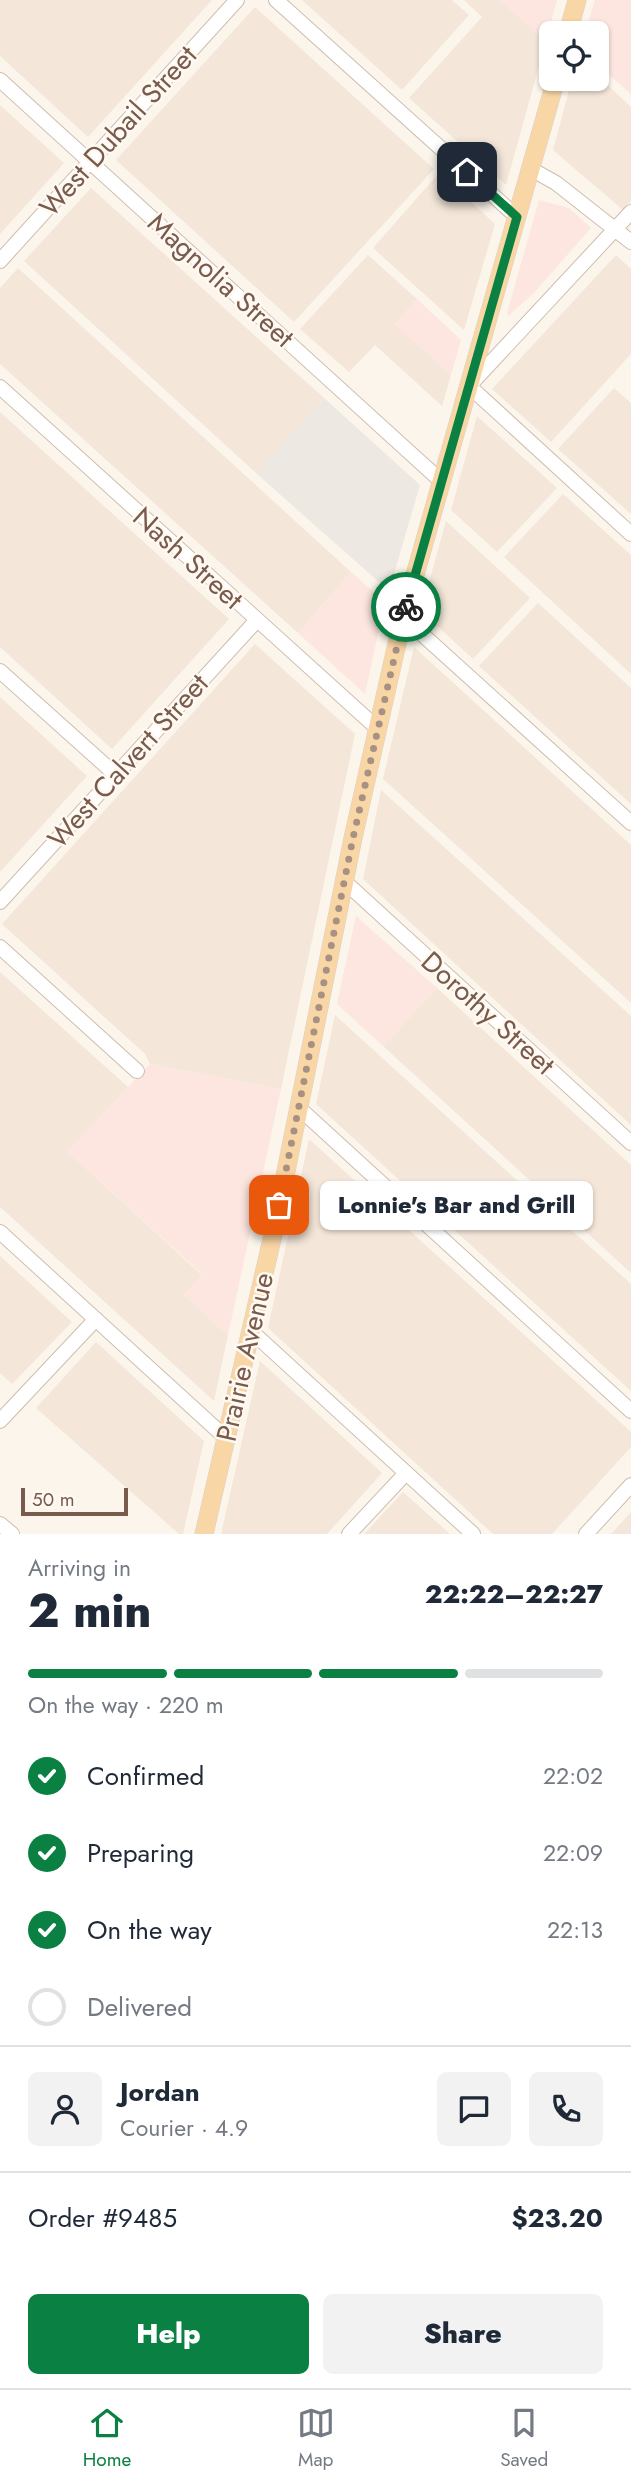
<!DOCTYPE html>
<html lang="en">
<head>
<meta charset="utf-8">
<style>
  :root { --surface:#fff; --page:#f2f2f3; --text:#1f2937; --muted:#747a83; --line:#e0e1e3; --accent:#0b8043 }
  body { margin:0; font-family:Jost,sans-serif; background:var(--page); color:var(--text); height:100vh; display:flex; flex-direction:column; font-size:26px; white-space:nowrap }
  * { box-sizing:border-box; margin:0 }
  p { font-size:23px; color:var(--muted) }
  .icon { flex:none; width:38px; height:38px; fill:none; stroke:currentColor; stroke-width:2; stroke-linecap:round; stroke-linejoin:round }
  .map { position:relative; height:1534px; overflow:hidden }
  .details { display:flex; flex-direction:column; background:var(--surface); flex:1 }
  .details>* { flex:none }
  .tools { position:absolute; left:539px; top:21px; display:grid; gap:14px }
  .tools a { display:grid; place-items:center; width:70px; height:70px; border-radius:10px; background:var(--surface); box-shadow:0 2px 5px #0004; font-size:35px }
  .scale { position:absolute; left:21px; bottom:18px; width:107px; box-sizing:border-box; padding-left:7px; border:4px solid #785b4d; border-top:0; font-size:19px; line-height:24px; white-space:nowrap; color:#785b4d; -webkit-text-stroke:5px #fff9f1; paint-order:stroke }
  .pin { position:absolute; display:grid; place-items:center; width:60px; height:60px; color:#fff; margin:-30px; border-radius:14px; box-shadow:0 4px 10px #0006 }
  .courier { position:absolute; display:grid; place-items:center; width:70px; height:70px; margin:-35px; border:5px solid #0b8043; border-radius:50%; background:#fff; color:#222; box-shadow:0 2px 9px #0007 }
  .bubble { position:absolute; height:49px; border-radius:10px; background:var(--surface); box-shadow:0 2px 5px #0004; font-size:23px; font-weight:800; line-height:49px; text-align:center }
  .head em { font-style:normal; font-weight:800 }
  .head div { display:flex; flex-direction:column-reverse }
  .head { display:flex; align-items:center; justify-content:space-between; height:119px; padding:0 28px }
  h1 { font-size:46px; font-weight:800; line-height:52px }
  .bar { display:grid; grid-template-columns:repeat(4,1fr); gap:10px 7px; align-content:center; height:84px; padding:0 28px }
  .bar i { height:9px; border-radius:5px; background:var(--line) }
  .bar .selected { background:var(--accent) }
  .bar p { grid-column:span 4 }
  .line { display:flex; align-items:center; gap:18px; padding:0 28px; border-top:2px solid var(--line) }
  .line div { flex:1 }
  .round { display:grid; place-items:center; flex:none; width:74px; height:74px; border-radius:10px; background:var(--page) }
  ol { padding:0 28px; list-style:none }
  li { display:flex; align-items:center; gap:21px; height:77px }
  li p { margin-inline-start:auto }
  li .icon { padding:7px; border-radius:50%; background:var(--accent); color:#fff; stroke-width:4 }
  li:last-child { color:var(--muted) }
  li i { width:38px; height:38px; border:4px solid var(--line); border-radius:50% }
  .primary-button { display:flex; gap:14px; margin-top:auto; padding:14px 28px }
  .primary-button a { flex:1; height:80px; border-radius:10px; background:var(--accent); color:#fff; font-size:28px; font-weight:800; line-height:80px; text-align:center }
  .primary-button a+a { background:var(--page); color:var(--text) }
  .tabs { display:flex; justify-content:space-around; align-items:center; height:98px; border-top:2px solid var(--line); background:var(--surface); font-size:19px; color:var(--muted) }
  .tabs a { display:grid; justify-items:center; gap:4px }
  .tabs .selected { color:var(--accent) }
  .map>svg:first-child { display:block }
  .residential { fill:#f4e7d9 }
  .commercial { fill:#fce6df }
  .industrial { fill:#eee8e3 }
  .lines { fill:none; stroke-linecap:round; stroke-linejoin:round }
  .minor-casing { stroke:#cfbdaf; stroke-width:16 }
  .major-casing { stroke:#d9d1cd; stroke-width:19 }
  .minor { stroke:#fff; stroke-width:14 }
  .major { stroke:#f9d6a5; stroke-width:18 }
  .done { stroke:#a69184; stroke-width:7; stroke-dasharray:0 12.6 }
  .route { stroke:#0b8043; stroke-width:9 }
  .labels { text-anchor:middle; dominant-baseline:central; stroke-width:5; stroke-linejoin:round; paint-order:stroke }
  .street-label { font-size:28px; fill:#785b4d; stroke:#fff9f1 }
</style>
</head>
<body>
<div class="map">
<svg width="631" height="1534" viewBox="0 0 631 1534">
  <rect width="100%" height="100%" fill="#fcf5eb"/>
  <path class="residential" d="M0 0H212L88 137 0 56Z
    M302 0H452L469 15 402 90Z
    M464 0H500L546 41 506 185 409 98 482 17Z
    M255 7 434 169 294 322 116 160Z
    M597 75 631 107V201L623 210 553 150 572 79H597Z
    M0 105 64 163 0 234Z
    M439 173 495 224 464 330 373 248Z
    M91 188 324 398 256 473 24 261Z
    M368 255 417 299 395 324 451 375 442 406 375 345 349 372 300 329Z
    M616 255 631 269V354L551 442 492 389Z
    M18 268 351 572 298 633 0 364V288Z
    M614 388 631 403V514L558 449Z
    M0 412 229 619 112 749 0 647Z
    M477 416 557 488 497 552 451 510Z
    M563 494 631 555V674L504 557Z
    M446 521 530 598 473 659 421 611Z
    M538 603 631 688V804L479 666Z
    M255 644 355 734 281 1089 150 1064 145 1054 2 924Z
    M414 647 631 845V1003L383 779Z
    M0 697 87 776 0 872Z
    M381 790 631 1016V1125L363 879Z
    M0 972 128 1087 68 1152 202 1275 184 1295 228 1335 214 1401 0 1207Z
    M437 988 631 1165V1273L383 1046Z
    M335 1015 631 1284V1391L316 1104Z
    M309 1139 631 1432V1447L552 1534H493L268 1328Z
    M0 1256 72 1322 12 1384 0 1373Z
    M96 1342 204 1441 183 1534H179L36 1408Z
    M260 1361 382 1473 327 1534H221Z
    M403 1492 450 1534H364Z
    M631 1512V1534H611Z"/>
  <path class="commercial" d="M500 0H557L546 41Z
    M595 0H631V94L597 64V33H585Z
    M539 200 569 208 591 228 533 294 508 316 507 313Z
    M417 299 461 340 451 375 394 324Z
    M351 572 385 602 365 694 298 633Z
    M356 916 437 988 383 1046 337 1004Z
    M150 1064 281 1089 228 1335 184 1295 202 1274 67 1151Z"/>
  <path class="industrial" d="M324 398 420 485 389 591 256 473Z"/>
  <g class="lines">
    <g class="minor-casing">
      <path id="minor" d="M276 0 517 217
        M0 80 441 481
        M531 169 556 183 631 242
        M631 212 469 386 631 534
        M0 261 237 0
        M0 387 377 728
        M403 617 631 823
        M0 671 116 775
        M345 882 631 1143
        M0 902 257 620
        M0 947 137 1071
        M299 1108 631 1411
        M0 1232 226 1438
        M251 1331 473 1534
        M0 1421 96 1319
        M0 1524 12 1534
        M349 1534 406 1473
        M586 1534 631 1485"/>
    </g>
    <g class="major-casing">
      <path id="major" d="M568 33 577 0
        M204 1534 275 1226 353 838 403 617 556 79"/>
    </g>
    <use href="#minor" class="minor"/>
    <use href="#major" class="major"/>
  </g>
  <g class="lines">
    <path class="done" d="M279 1205 353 838 406 607"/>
    <path class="route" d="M406 607 517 217 467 172"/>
  </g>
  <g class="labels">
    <g class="street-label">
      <text transform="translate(118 131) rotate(-48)">West Dubail Street</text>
      <text transform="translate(221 280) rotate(42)">Magnolia Street</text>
      <text transform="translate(188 558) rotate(42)">Nash Street</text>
      <text transform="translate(128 761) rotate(-48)">West Calvert Street</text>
      <text transform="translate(488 1013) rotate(42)">Dorothy Street</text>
      <text transform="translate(245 1357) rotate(-77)">Prairie Avenue</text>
    </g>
  </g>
</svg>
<div class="tools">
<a><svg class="icon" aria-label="locate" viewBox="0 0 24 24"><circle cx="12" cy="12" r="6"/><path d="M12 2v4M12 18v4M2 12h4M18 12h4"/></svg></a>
</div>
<div class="scale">50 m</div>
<div class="pin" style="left:279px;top:1205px;background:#ea580c"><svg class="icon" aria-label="bag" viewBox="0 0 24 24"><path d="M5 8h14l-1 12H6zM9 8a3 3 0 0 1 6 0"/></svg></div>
<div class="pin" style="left:467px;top:172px;background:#1f2937"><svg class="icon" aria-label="home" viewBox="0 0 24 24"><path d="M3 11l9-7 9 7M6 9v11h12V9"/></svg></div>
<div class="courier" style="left:406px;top:607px"><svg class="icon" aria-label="bike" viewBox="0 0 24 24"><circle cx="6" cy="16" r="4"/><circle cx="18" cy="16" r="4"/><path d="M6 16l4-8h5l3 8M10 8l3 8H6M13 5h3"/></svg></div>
<div class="bubble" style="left:320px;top:1181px;width:273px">Lonnie's Bar and Grill</div>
</div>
<section class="details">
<div class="head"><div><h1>2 min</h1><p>Arriving in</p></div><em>22:22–22:27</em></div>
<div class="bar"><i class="selected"></i><i class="selected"></i><i class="selected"></i><i></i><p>On the way · 220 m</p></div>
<ol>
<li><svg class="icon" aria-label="check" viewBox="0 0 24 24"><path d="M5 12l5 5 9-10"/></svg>Confirmed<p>22:02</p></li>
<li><svg class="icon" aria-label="check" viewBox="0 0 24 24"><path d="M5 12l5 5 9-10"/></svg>Preparing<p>22:09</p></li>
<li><svg class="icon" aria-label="check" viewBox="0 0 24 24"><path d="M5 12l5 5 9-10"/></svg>On the way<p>22:13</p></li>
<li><i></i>Delivered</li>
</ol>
<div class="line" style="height:126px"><a class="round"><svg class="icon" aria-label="person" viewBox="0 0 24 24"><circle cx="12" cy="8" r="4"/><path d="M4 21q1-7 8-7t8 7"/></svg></a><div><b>Jordan</b><p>Courier · 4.9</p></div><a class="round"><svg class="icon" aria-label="chat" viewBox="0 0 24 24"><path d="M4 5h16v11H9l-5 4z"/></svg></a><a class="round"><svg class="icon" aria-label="phone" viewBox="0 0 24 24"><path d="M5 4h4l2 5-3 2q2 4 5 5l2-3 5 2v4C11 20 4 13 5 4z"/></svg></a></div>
<div class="line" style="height:91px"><div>Order #9485</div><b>$23.20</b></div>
<div class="primary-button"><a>Help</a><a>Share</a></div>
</section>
<nav class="tabs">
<a class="selected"><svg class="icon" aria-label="home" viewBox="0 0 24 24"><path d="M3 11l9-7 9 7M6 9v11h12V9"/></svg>Home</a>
<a><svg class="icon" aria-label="map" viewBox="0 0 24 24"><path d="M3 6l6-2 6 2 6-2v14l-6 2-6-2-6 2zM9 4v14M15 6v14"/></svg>Map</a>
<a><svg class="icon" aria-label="saved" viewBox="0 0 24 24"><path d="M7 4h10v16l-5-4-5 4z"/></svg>Saved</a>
</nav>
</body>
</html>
